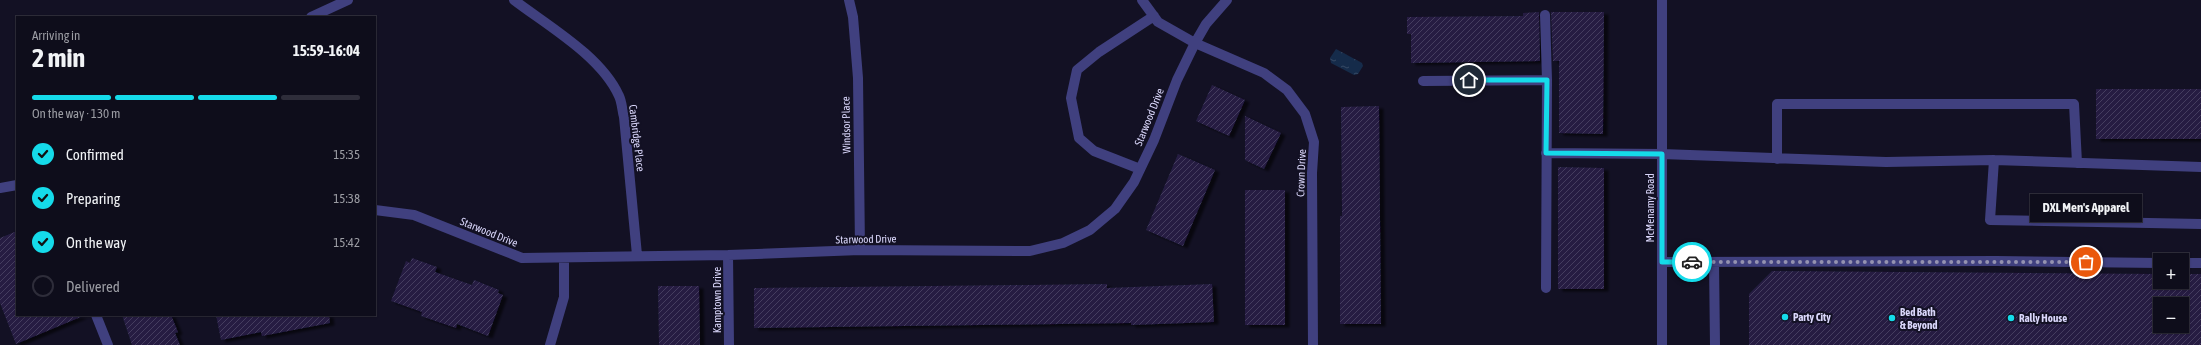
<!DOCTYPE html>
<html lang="en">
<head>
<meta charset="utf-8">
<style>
  :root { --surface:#0e0d1b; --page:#171624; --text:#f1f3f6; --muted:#9b9ca3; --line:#2e2d3a; --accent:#15dbea }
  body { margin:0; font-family:"Asap Condensed",sans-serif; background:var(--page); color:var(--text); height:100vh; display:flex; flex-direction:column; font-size:15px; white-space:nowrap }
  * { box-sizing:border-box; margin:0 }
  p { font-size:13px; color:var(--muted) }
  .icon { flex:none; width:22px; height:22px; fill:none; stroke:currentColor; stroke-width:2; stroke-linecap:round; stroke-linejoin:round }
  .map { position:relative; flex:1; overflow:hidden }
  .sheet { position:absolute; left:16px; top:16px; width:360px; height:300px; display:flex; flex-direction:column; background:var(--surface); border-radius:0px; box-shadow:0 1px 3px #0004,0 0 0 1px var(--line) }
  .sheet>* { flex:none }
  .controls { position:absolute; left:2153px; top:253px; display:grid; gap:8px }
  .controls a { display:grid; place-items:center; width:36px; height:36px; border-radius:0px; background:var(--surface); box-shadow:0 1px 3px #0004,0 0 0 1px var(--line); font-size:20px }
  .pin { position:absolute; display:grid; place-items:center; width:34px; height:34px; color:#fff; margin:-17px; border:2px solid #fff; border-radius:50%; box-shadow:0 1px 4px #0007 }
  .courier { position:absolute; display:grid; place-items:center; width:40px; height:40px; margin:-20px; border:3px solid #15dbea; border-radius:50%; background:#fff; color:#222; box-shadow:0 1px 5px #0007 }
  .bubble { position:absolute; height:28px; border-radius:0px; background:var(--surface); box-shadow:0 1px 3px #0004,0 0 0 1px var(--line); font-size:13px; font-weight:700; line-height:28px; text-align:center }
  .overview em { font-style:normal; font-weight:700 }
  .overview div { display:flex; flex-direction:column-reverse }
  .overview { display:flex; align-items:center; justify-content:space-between; height:68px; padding:0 16px }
  h1 { font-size:26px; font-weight:700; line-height:30px }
  .bar { display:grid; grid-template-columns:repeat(4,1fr); gap:6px 4px; align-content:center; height:48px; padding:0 16px }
  .bar i { height:5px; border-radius:3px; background:var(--line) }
  .bar .active { background:var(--accent) }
  .bar p { grid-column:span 4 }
  ol { padding:0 16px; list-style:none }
  li { display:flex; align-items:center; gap:12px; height:44px }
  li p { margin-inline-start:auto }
  li .icon { padding:4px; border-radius:50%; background:var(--accent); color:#111; stroke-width:4 }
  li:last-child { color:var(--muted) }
  li i { width:22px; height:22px; border:2px solid var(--line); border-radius:50% }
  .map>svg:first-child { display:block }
  .water { fill:url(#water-ripples) }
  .building { fill:url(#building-hatch); fill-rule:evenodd; filter:url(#shadow) }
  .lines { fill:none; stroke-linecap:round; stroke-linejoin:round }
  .minor { stroke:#40407f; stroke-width:10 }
  .done { stroke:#9492b0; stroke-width:4; stroke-dasharray:0 7.2 }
  .route { stroke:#15dbea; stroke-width:5 }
  .poi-dot { fill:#15dbea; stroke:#131124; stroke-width:1.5 }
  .labels { text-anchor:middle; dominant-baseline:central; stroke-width:4; stroke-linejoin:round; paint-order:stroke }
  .street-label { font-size:11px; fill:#dad7fb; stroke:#131124 }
  .poi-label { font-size:11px; font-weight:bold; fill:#dad7fb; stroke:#131124; text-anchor:start }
</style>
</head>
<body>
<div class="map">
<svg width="2201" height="345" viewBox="0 0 2201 345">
  <defs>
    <pattern id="water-ripples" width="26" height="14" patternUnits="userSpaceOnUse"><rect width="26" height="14" fill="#152b4a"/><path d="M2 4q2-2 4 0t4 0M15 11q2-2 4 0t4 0" fill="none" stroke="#364965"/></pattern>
    <pattern id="building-hatch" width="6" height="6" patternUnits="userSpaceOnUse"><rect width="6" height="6" fill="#251e43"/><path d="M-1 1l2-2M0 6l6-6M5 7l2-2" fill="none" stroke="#443e5f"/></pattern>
    <filter id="shadow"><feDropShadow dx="4.5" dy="2.5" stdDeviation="1" flood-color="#0009"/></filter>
  </defs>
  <rect width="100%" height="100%" fill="#131124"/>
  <path class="water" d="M1336 49 1362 63 1363 66 1358 74 1354 75 1331 63 1330 58Z"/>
  <path class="building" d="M1539 12 1540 61 1411 63V34H1407V17L1523 16V13Z
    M1551 12H1604L1603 134 1559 133V61H1553Z
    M1212 85 1245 100 1229 136 1196 121Z
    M2096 89H2201V139H2096Z
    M1379 106 1381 324H1340V216H1342L1341 107Z
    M1245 116 1281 133 1264 169 1245 160Z
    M1178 154 1215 170 1183 246 1146 230Z
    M1558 167 1604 168V289H1558Z
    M1245 190H1285V325H1245Z
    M17 231V315L83 316 16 344 0 303V238Z
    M412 258 437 267 435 272 472 285 474 280 499 290 498 293 503 295 488 336 457 324 456 328 421 316 422 312 391 301 406 261 410 263Z
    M1772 271 2160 274V282H2182V274H2201V345H1749V294ZM2160 304H2182V326H2160Z
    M1107 284V288L1212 284 1214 322 1131 325V323L754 328V288Z
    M658 286H699L700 345H659Z
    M122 315H171L178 332 175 333 180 345H132Z
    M216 315H329L330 323 262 336 261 332 221 340Z"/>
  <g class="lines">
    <path class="minor" d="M514 0C548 26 601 56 619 96 622 102 622 110 624 117L637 255
      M849 0 853 17 858 78 860 250
      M1142 0 1158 22 1195 43 1264 73 1287 90 1305 114 1314 142 1312 173 1313 345
      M1662 0V345
      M1545 15 1547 80 1546 288
      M311 17 348 0
      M1423 81 1547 80
      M1546 153 1662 154 1886 162 1994 160 2201 167
      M1777 159V104H2074L2077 163
      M1994 160 1990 220 2201 224
      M1140 169 1094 151 1079 138 1071 98 1077 70 1099 52 1154 16
      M0 188 17 185
      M375 210 414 215 522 258 728 255 860 250 1030 251 1063 243 1090 230 1115 209 1134 182 1154 140 1177 80 1195 43 1206 24 1227 0
      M728 255 729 345
      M1662 262 1996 261 2160 263
      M1714 262 1715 345
      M2182 263H2201
      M96 315 108 345
      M550 345 564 297V258"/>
  </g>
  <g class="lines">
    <path class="done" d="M1692 262H2086"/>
    <path class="route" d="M1469 80H1547L1546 153 1662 154V262H1692"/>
  </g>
  <g class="poi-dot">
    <circle cx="1785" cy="317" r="4"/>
    <circle cx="1892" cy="318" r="4"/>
    <circle cx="2011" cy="318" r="4"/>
  </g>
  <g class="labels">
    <g class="street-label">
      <text transform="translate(1149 117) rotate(-68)">Starwood Drive</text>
      <text transform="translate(846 125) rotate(-91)">Windsor Place</text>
      <text transform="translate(637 138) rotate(83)">Cambridge Place</text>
      <text transform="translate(1301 173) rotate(-88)">Crown Drive</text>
      <text transform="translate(1650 208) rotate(-90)">McMenamy Road</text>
      <text transform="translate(489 232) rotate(22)">Starwood Drive</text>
      <text transform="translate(866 239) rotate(-1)">Starwood Drive</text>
      <text transform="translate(717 300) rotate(-90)">Kamptown Drive</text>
    </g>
    <g class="poi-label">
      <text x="1900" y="312">Bed Bath<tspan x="1900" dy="13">&amp; Beyond</tspan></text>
      <text x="1793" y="317">Party City</text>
      <text x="2019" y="318">Rally House</text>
    </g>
  </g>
</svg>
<div class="controls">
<a>+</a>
<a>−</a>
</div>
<div class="pin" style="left:2086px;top:262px;background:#ea580c"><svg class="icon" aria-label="bag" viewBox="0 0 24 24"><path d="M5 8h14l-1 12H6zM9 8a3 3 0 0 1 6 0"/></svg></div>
<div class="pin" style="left:1469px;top:80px;background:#1f2937"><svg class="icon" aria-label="home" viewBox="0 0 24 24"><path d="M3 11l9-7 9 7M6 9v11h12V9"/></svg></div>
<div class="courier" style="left:1692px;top:262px"><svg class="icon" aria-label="car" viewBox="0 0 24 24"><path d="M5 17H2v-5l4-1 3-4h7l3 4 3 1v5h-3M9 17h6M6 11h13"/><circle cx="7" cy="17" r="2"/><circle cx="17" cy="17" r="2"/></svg></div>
<div class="bubble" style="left:2030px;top:194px;width:112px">DXL Men's Apparel</div>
<section class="sheet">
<div class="overview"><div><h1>2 min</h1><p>Arriving in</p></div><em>15:59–16:04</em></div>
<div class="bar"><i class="active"></i><i class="active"></i><i class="active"></i><i></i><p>On the way · 130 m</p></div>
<ol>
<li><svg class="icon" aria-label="check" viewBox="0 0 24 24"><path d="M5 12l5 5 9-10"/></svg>Confirmed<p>15:35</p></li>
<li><svg class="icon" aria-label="check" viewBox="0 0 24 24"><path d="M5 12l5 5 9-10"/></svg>Preparing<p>15:38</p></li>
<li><svg class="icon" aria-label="check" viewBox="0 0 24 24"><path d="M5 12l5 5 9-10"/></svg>On the way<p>15:42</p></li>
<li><i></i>Delivered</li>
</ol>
</section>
</div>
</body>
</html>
